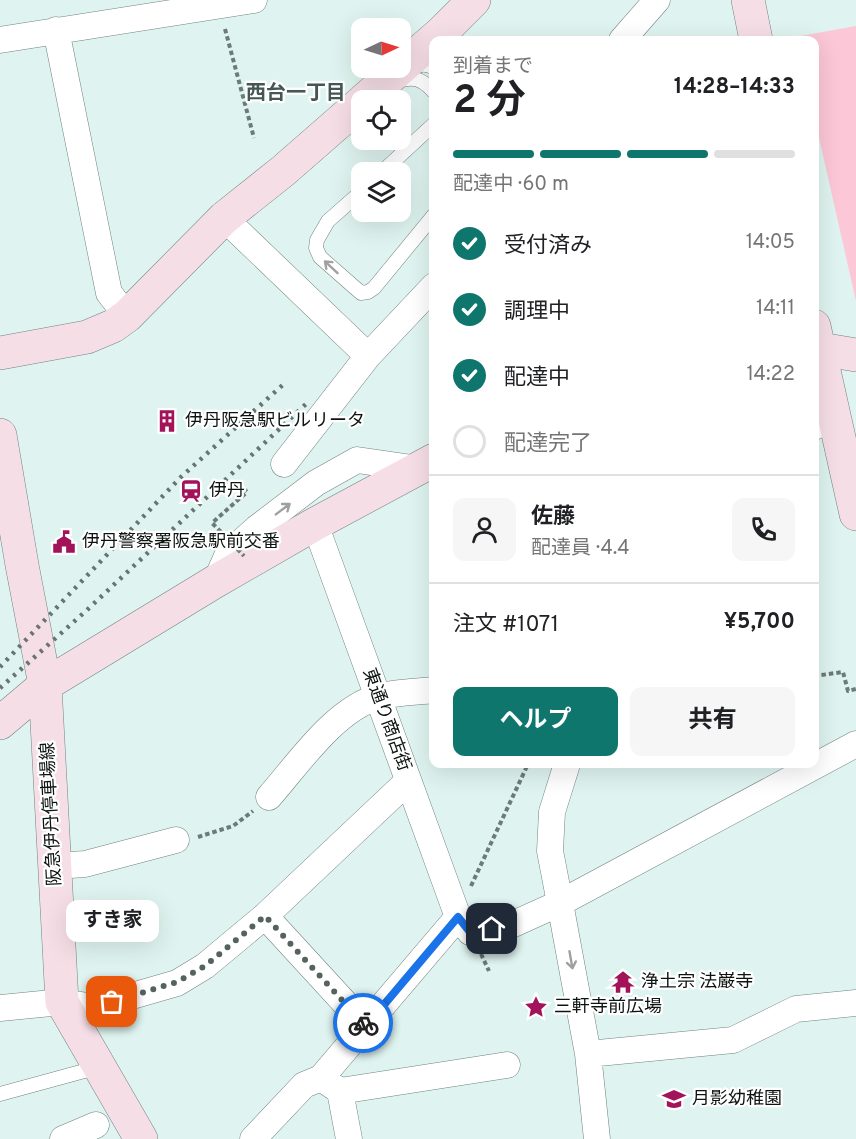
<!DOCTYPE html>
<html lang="ja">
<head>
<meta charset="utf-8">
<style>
  :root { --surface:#fff; --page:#f6f6f6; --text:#202124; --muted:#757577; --line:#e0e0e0; --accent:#0f766e }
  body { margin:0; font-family:Overpass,"Noto Sans JP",sans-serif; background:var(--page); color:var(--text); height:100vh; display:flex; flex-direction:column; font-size:22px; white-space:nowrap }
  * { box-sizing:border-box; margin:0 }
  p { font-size:20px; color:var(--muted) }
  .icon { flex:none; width:33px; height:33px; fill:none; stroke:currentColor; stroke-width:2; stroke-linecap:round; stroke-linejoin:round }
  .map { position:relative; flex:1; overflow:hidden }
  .details { position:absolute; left:429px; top:36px; width:390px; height:732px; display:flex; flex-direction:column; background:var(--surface); border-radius:12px; box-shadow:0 6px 24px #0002 }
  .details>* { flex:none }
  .needle { width:39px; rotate:86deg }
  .tools { position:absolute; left:351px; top:18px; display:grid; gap:12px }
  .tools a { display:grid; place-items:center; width:60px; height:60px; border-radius:12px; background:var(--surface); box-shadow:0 6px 24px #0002; font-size:30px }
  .pin { position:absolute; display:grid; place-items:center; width:51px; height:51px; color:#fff; margin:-26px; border-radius:12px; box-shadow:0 3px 9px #0006 }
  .courier { position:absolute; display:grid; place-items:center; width:60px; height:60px; margin:-30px; border:4px solid #1a73e8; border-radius:50%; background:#fff; color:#222; box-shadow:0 2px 8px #0007 }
  .bubble { position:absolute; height:42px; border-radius:12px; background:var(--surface); box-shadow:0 6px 24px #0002; font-size:20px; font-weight:700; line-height:42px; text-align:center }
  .summary em { font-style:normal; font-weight:700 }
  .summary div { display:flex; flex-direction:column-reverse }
  .summary { display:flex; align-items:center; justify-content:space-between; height:102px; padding:0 24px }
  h1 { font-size:39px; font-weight:700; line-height:45px }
  .bar { display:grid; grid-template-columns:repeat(4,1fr); gap:9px 6px; align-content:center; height:72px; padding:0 24px }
  .bar i { height:8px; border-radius:4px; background:var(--line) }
  .bar .on { background:var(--accent) }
  .bar p { grid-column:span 4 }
  .line { display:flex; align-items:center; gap:15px; padding:0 24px; border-top:2px solid var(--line) }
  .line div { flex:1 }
  .round { display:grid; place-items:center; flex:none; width:63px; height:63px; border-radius:12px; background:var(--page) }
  ol { padding:0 24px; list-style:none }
  li { display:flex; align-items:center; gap:18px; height:66px }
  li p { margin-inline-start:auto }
  li .icon { padding:6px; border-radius:50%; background:var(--accent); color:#fff; stroke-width:4 }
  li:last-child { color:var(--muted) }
  li i { width:33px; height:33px; border:3px solid var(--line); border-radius:50% }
  .primary-button { display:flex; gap:12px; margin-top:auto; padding:12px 24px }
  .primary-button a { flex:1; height:69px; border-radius:12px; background:var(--accent); color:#fff; font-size:24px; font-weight:700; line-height:69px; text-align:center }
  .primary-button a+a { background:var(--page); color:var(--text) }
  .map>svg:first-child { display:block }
  .green { fill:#fcc7d7 }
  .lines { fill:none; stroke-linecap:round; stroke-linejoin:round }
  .lane-casing { stroke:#71837f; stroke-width:15 }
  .street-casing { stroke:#71837f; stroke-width:27 }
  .secondary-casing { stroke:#71837f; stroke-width:34 }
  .path { stroke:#6d7b78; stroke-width:4; stroke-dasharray:4.5 3; stroke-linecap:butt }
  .lane { stroke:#fff; stroke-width:14 }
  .street { stroke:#fff; stroke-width:26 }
  .secondary { stroke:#f6dee6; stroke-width:33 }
  .rail { stroke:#677471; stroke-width:4.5; stroke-dasharray:3 6; stroke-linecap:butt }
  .path-bridge { stroke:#6d7b78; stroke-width:4; stroke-dasharray:4.5 3; stroke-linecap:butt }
  .oneway { stroke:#9ea1a0 }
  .done { stroke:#56625f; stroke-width:6; stroke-dasharray:0 10.8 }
  .route { stroke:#1a73e8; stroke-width:8 }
  .labels { text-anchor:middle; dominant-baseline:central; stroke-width:4.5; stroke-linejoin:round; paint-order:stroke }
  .poi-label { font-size:18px; fill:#0c1311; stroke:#fff; text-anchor:start }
  .street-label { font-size:18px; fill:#0c1311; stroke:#fff }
  .neighbourhood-label { font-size:20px; font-weight:bold; fill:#455753; stroke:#fff }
</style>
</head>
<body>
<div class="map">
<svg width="856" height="1139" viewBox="0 0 856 1139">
  <rect width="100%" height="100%" fill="#dff4f0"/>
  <path class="green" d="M856 26V301L815 120 814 40H796L795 37Z"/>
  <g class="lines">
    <g class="lane-casing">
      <path id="lane" d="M413 67C420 64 427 63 434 68
        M398 81C414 76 422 79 433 91
        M382 172 434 124
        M362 191 328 221 317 240 316 248 320 257 361 293 368 292 374 288 434 215
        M0 1094 99 1067"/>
    </g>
    <g class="street-casing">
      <path id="street" d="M56 30 109 293 127 316
        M0 40 254 0
        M622 40 657 0
        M224 218 368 356 434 286
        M814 427 835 416
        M284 464 368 356
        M315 524 458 917 470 932 507 927 560 903 588 1054 597 1139
        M216 581 228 554 257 528 316 483 357 460 419 469
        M567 764 552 812 550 851 560 903 856 744
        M269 797C298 764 335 709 378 697 395 692 416 692 434 690
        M55 866 85 864 176 840
        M265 916 366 1026
        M0 1008 62 1002 94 1007 177 983 205 966 265 916 408 781
        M588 1054 733 1040 796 1009 856 1003
        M340 1091 507 1065
        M63 1139 96 1125
        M253 1139 304 1085 321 1078
        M349 1139 340 1091 321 1078 458 917"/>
    </g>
    <g class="secondary-casing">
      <path id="secondary" d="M748 0 756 40
        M364 100 442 32 474 0
        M814 326 856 514
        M814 348 856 355
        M0 353 87 337 113 326 127 316 224 218 283 171 362 102
        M0 435 22 565 45 685 62 1002 141 1139
        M0 723 45 685 216 581 315 524 434 460"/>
    </g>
    <path class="path" d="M225 29 254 138
      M221 532 212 523 247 492 239 483
      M814 676 843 672 848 691 856 689
      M198 837 233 826 253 811
      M471 886 528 764
      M481 954 489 971"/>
    <use href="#lane" class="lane"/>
    <use href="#street" class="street"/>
    <use href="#secondary" class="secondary"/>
    <path class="rail" d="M0 667 181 477 286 382
      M0 688 87 610 307 403"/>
    <path class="path-bridge" d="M227 538 244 556"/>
  </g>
  <defs><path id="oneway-shaft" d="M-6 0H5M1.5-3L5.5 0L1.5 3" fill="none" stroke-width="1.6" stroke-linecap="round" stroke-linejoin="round" transform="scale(1.5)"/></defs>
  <g class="oneway">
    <use href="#oneway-shaft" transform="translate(331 267) rotate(-137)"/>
    <use href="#oneway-shaft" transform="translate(283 509) rotate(-37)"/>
    <use href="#oneway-shaft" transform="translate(571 960) rotate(80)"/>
  </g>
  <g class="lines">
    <path class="done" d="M112 1002 177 982 205 966 265 916 363 1023"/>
    <path class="route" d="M363 1023 366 1026 458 917 470 932 492 929"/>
  </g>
  <defs>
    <g id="building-bare" transform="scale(1.8)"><path d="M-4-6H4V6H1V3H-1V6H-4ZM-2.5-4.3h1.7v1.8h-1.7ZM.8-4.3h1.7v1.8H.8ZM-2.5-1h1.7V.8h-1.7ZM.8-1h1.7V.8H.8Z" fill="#a21359" stroke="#fff" stroke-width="2.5" paint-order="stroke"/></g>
    <g id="station-bare" transform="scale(1.8)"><path d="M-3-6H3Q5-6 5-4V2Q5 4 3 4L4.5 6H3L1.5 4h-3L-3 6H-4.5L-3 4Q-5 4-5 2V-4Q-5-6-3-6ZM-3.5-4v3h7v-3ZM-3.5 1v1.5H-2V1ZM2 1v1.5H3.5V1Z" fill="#a21359" stroke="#fff" stroke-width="2.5" paint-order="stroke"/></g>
    <g id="civic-bare" transform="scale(1.8)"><path d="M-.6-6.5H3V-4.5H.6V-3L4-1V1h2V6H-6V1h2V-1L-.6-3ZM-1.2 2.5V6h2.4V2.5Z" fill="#a21359" stroke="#fff" stroke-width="2.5" paint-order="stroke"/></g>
    <g id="temple-bare" transform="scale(1.8)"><path d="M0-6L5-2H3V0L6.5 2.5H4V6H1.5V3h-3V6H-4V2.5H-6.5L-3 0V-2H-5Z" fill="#a21359" stroke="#fff" stroke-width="2.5" paint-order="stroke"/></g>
    <g id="sight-bare" transform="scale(1.8)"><path d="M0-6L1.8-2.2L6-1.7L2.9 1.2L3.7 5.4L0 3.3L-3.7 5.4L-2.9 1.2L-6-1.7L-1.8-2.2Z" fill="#a21359" stroke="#fff" stroke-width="2.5" paint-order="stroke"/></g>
    <g id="school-bare" transform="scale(1.8)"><path d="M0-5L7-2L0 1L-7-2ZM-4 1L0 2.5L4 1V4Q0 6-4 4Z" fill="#a21359" stroke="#fff" stroke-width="2.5" paint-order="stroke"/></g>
  </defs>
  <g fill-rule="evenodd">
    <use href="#building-bare" x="167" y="421"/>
    <use href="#station-bare" x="191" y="491"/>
    <use href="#civic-bare" x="64" y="542"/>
    <use href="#temple-bare" x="623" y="982"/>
    <use href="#sight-bare" x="536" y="1007"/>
    <use href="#school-bare" x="674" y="1099"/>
  </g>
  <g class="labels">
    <g class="poi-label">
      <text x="185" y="421">伊丹阪急駅ビルリータ</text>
      <text x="209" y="491">伊丹</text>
      <text x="82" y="542">伊丹警察署阪急駅前交番</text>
      <text x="641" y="982">浄土宗 法巌寺</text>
      <text x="554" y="1007">三軒寺前広場</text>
      <text x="692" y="1099">月影幼稚園</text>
    </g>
    <g class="street-label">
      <text transform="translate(386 720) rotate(70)">東通り商店街</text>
      <text transform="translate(52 814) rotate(-93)">阪急伊丹停車場線</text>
    </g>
    <g class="neighbourhood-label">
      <text x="296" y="94">西台一丁目</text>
    </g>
  </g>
</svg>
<div class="tools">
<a><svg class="needle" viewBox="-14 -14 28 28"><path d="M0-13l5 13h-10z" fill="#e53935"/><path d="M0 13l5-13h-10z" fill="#757577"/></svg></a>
<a><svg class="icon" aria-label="locate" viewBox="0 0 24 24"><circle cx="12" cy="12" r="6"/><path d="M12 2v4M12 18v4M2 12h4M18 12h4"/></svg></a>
<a><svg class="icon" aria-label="layers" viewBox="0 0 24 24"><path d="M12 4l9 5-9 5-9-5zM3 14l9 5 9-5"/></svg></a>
</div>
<div class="pin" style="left:112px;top:1002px;background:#ea580c"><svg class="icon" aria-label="bag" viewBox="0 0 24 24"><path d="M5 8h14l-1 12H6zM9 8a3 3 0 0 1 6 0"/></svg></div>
<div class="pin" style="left:492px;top:929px;background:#1f2937"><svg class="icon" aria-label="home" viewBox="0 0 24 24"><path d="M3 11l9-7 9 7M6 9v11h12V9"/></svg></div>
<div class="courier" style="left:363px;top:1023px"><svg class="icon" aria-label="bike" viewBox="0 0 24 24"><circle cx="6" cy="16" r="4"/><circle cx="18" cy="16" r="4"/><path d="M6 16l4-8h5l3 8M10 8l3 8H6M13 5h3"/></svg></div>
<div class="bubble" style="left:66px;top:900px;width:93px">すき家</div>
<section class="details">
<div class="summary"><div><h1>2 分</h1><p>到着まで</p></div><em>14:28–14:33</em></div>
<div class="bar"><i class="on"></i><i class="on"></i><i class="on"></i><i></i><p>配達中 · 60 m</p></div>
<ol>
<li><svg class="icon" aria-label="check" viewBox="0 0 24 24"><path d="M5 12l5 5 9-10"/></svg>受付済み<p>14:05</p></li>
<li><svg class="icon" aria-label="check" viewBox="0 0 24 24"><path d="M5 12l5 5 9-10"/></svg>調理中<p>14:11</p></li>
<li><svg class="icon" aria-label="check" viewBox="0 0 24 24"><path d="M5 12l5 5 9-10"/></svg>配達中<p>14:22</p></li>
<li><i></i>配達完了</li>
</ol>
<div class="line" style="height:108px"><a class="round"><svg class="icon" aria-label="person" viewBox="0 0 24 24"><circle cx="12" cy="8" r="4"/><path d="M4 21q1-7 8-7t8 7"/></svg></a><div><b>佐藤</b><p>配達員 · 4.4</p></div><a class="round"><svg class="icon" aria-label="phone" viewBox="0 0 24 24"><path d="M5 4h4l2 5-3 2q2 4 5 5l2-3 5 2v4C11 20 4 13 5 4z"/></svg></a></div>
<div class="line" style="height:78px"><div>注文 #1071</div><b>¥5,700</b></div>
<div class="primary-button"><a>ヘルプ</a><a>共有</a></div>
</section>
</div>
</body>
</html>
